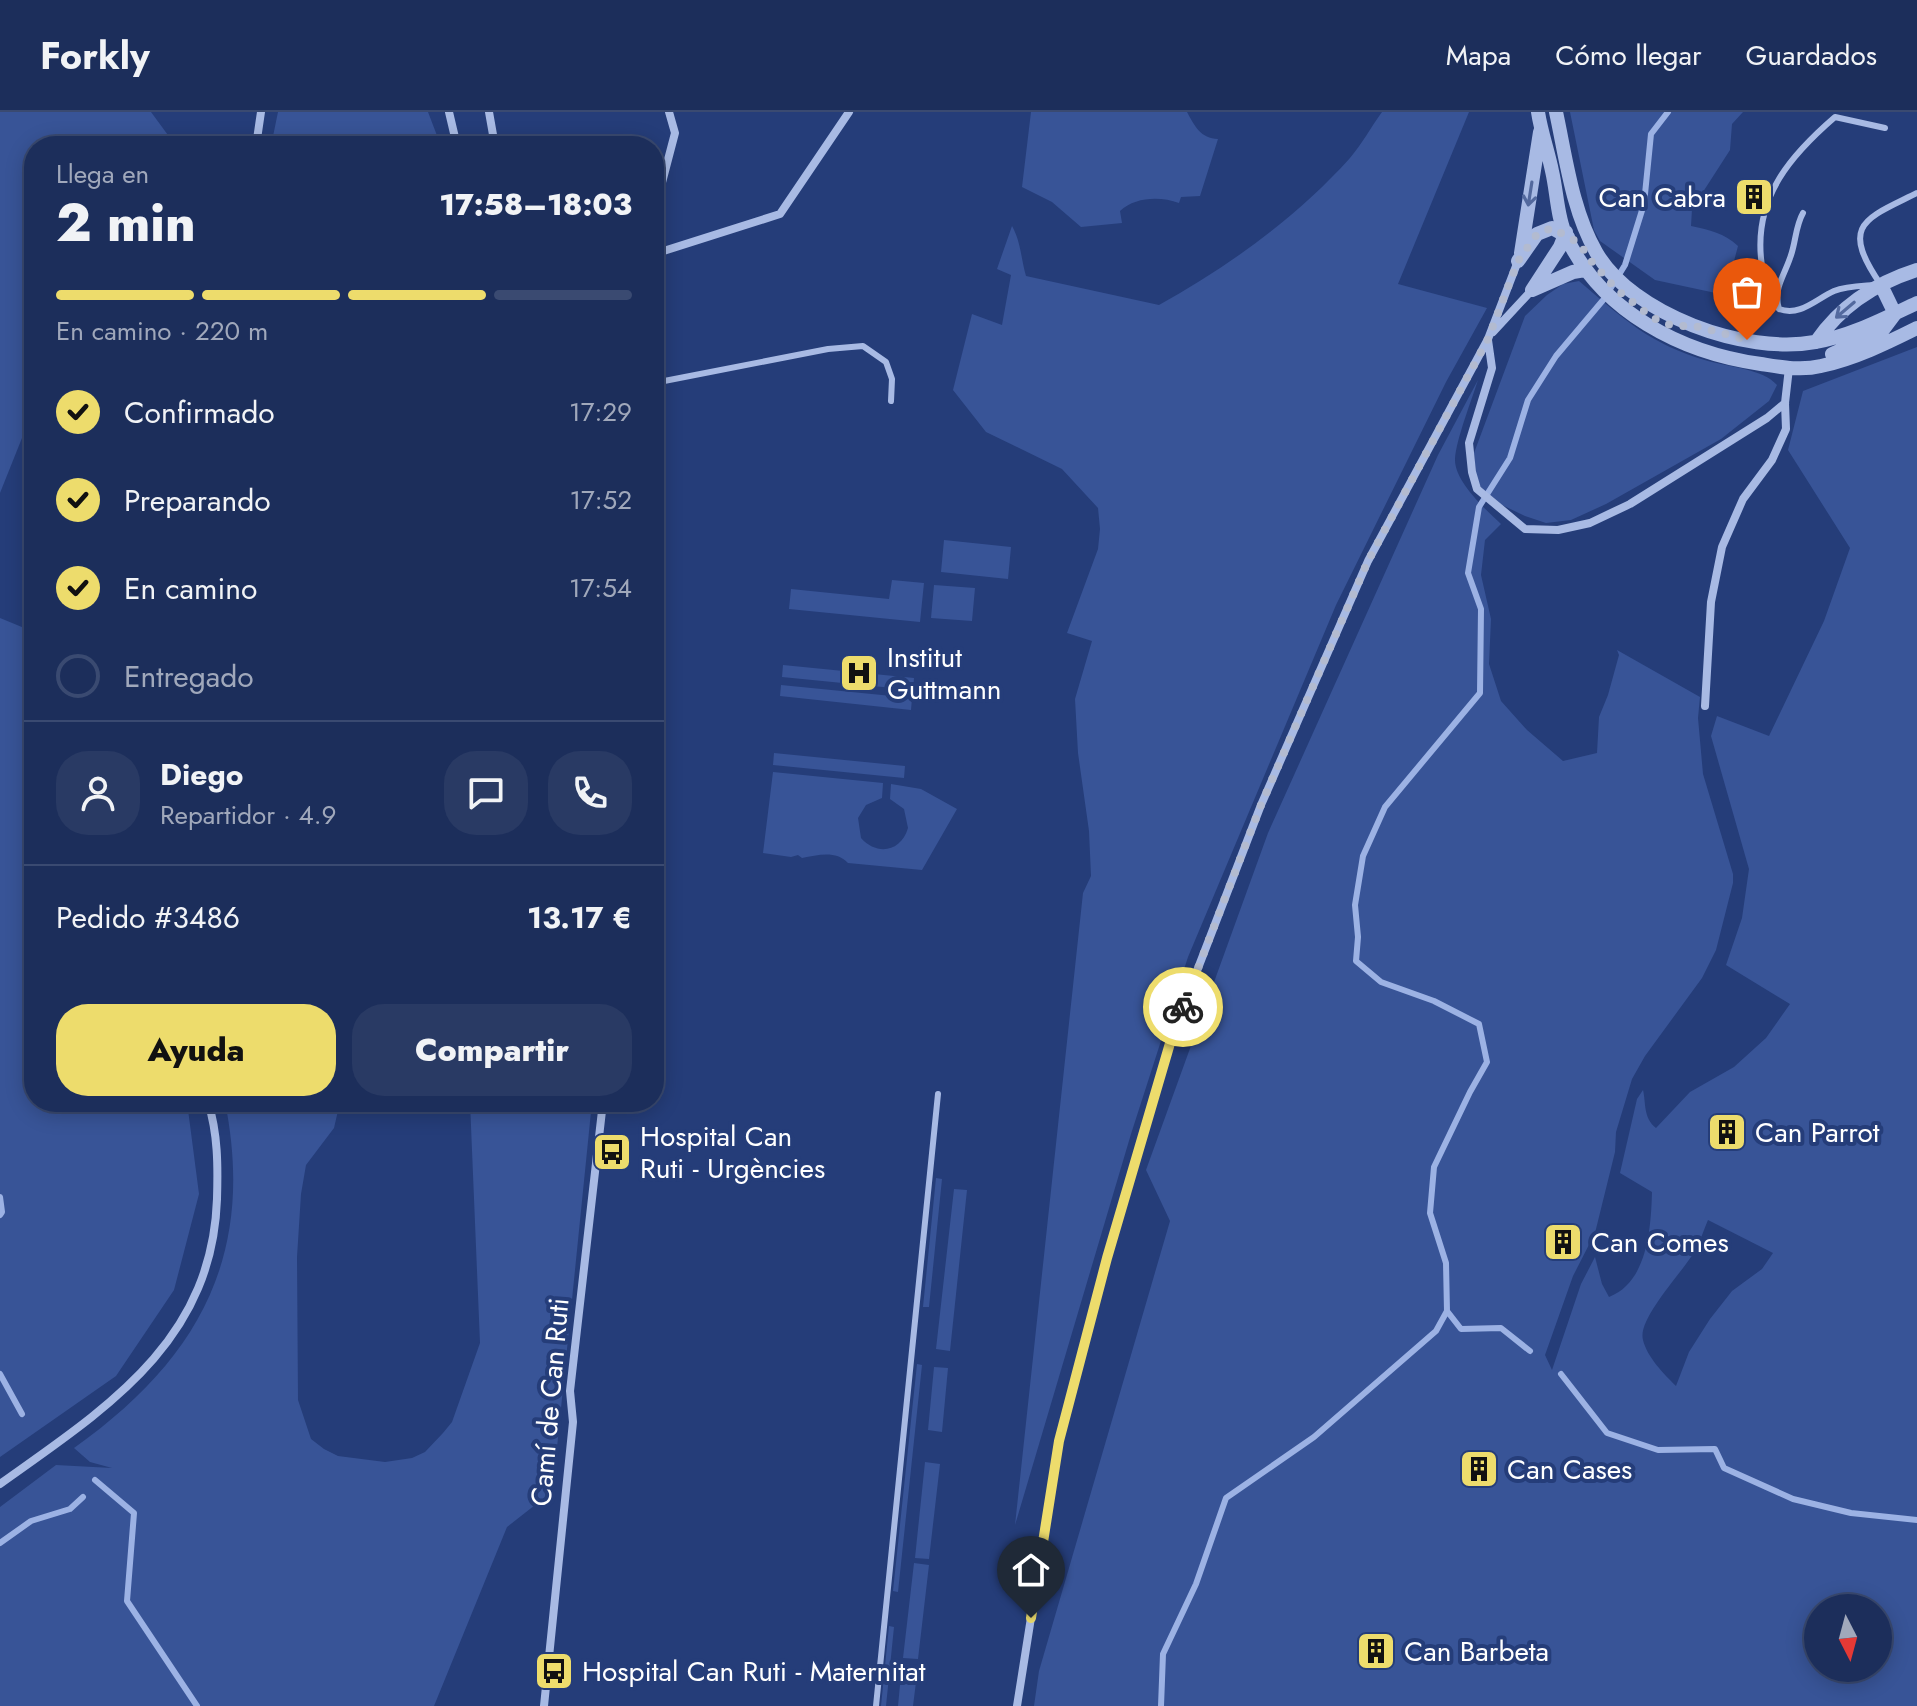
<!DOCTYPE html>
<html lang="es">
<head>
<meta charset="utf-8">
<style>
  :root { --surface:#1c2e5b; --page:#293a64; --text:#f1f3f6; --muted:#a0a8bb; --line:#3a4a71; --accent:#eddc6c }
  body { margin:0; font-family:Jost,sans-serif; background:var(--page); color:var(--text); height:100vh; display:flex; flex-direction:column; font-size:30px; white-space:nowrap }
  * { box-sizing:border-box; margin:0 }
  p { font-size:26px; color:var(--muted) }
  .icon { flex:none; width:44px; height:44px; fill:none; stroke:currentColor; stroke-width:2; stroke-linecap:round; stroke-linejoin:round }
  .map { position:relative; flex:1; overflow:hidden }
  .drawer { position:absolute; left:24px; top:24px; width:640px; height:976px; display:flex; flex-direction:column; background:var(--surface); border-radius:32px; box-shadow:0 4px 20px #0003,0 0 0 2px var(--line) }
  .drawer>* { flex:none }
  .needle { width:52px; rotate:174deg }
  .controls { position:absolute; left:1804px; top:1482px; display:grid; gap:16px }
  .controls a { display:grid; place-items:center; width:88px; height:88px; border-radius:50%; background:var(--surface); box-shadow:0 4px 20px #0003,0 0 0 2px var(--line); font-size:40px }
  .pin { position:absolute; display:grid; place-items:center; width:68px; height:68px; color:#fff; margin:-82px -34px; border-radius:50% 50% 50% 0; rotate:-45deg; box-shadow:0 0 8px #0007 }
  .pin .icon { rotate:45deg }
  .courier { position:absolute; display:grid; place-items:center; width:80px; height:80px; margin:-40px; border:6px solid #eddc6c; border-radius:50%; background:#fff; color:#222; box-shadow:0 2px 10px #0007 }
  .head em { font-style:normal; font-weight:800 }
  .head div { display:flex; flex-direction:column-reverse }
  .head { display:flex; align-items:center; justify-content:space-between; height:136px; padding:0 32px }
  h1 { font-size:52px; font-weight:800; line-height:60px }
  .bar { display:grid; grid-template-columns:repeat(4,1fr); gap:12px 8px; align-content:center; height:96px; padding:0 32px }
  .bar i { height:10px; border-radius:6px; background:var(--line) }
  .bar .selected { background:var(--accent) }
  .bar p { grid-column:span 4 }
  .line { display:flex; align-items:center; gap:20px; padding:0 32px; border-top:2px solid var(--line) }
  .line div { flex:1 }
  .round { display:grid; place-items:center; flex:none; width:84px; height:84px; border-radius:32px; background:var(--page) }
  ol { padding:0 32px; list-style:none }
  li { display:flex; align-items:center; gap:24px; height:88px }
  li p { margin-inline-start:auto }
  li .icon { padding:8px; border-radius:50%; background:var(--accent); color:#111; stroke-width:4 }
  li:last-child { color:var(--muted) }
  li i { width:44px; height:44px; border:4px solid var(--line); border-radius:50% }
  .action { display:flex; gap:16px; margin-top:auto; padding:16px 32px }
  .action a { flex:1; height:92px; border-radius:32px; background:var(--accent); color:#111; font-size:32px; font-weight:800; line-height:92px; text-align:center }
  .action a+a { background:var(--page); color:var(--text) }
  header { display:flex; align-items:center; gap:48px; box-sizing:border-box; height:112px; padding:0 40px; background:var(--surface); border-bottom:2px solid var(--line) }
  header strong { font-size:38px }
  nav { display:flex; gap:44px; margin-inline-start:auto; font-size:28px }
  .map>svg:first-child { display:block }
  .green { fill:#385497; fill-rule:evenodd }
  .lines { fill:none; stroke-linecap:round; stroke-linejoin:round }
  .stream { stroke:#9cb2e4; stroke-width:6 }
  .service { stroke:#a8bae4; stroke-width:6 }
  .minor { stroke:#a8bae4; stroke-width:8 }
  .tertiary { stroke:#a8bae4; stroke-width:14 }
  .oneway { stroke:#53699e }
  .done { stroke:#b3bbd0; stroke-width:8; stroke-dasharray:0 14.4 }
  .route { stroke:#eddc6c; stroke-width:10 }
  .labels { text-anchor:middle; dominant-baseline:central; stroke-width:8; stroke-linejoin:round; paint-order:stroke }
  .poi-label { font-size:28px; fill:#fff; stroke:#253d79; text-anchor:start }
  .street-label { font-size:28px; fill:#fff; stroke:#253d79 }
</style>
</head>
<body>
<header>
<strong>Forkly</strong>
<nav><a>Mapa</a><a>Cómo llegar</a><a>Guardados</a></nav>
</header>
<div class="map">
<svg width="1917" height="1594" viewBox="0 0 1917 1594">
  <rect width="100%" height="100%" fill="#253d79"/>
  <path class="green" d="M0 0H151L176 34H34V296L0 381Z
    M278 0H428L441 34H271Z
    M1031 0H1187C1194 13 1201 27 1218 27L1200 84 1181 85 1179 91C1160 84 1135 85 1120 99L1122 111 1081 115 1052 90 1022 75Z
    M1382 0H1469L1398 172 1487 196 1446 270 1336 493 1188 845 1131 1022 1015 1413 1083 781 1091 764 1089 719 1078 641 1075 587 1092 529 1067 521 1098 437 1100 417 1098 396 1062 357 986 320 953 278 972 202 1002 213 1011 163 997 157 1012 114C1021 130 1021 147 1026 164L1159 193C1228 155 1297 105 1350 46 1362 32 1371 15 1382 0Z
    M1570 0H1743L1732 12 1730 38 1692 97 1691 114C1710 118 1724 121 1738 134L1725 183 1655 168 1600 129 1594 118Z
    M1579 169C1624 207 1649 232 1708 249 1729 255 1763 257 1777 273L1769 289 1721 327 1606 392 1571 408 1546 411 1525 404 1502 393 1477 372 1474 341 1525 204 1547 183 1563 172Z
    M1917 235V1594H1034L1039 1559 1170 1109 1146 1058 1268 721 1438 343 1478 268C1472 287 1456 328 1455 347 1454 369 1486 398 1501 412L1485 428 1481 463 1491 507 1489 552 1501 589 1527 618 1563 649 1597 641 1599 605 1608 583 1619 543 1617 538 1700 585 1698 606 1703 662 1733 762V771L1716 838 1702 866 1645 944 1632 967 1616 1020 1615 1040 1595 1121 1573 1164 1545 1243 1552 1258 1581 1172 1595 1145 1602 1172 1609 1185C1648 1170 1651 1115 1652 1080L1620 1061 1637 987 1643 978C1646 990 1643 1006 1656 1016L1690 980 1734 955 1766 926 1790 892 1726 853 1742 806 1749 757 1711 624 1717 604 1769 624 1824 509 1850 436 1788 338 1803 279ZM1708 1108 1773 1141 1762 1157 1732 1179 1710 1207 1689 1240 1676 1274C1664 1262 1647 1245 1643 1228 1637 1206 1685 1158 1696 1137 1701 1127 1704 1117 1708 1108ZM1818 1496H1878V1556H1818Z
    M944 428 1011 435 1008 467 941 460Z
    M892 468 924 471 920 510 789 497 791 477 889 487Z
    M934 473 975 476 972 509 931 506Z
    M0 506 34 520V990H187L199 1082 174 1178 116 1264 0 1345Z
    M783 553 914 566 913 578 782 565Z
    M781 573 912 586 911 598 780 584Z
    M774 641 905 654 904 666 773 653Z
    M773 660 883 671 882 686 866 693 858 706 861 726C877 744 901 740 908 716L904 697 890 687 891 672 921 677 957 697 922 758 848 751C836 738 818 743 802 746L798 743 791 745 763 741Z
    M225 990H340L334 1016 306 1053 301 1082 297 1145 298 1288 311 1327 324 1337 338 1344 385 1350 412 1346 425 1340 443 1321 452 1310 480 1231 470 990H592L552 1385 544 1386 507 1415 434 1594H0V1395L56 1353 112 1356 90 1350 74 1336C198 1248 256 1144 225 990Z
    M936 1066 942 1067 929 1195H923Z
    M954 1077 967 1078 950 1239 936 1237Z
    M917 1252 922 1253 898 1480 893 1479Z
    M934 1255 948 1256 942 1320 928 1318Z
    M925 1350 940 1352 929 1447 915 1446Z
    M914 1451 929 1453 918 1547 903 1546Z
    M889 1514 894 1515 886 1594H881Z
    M902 1552 918 1554 913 1594H898Z"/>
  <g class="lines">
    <path class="stream" d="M0 1085 2 1100 0 1103
      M1447 1199 1461 1217 1501 1216 1530 1239
      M0 1262 22 1302
      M1561 1262 1607 1321 1658 1338 1715 1337 1724 1356 1793 1387 1851 1401 1917 1408
      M95 1368 134 1401 127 1489 197 1594
      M0 1431 31 1409 70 1397 83 1385
      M1161 1594 1163 1542 1196 1472 1226 1386 1314 1325 1436 1219 1447 1199 1446 1151 1430 1101 1434 1055 1470 980 1487 950 1479 912 1434 889 1381 870 1356 849 1358 825 1355 793 1363 744 1385 695 1480 581 1481 497 1468 461 1479 395 1510 346 1528 288 1556 244 1604 187 1625 153 1644 92 1651 22 1668 0"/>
    <path class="service" d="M1803 101C1795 115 1796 131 1790 146 1784 164 1773 177 1779 197 1800 205 1816 187 1834 179 1846 174 1861 174 1874 173
      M1881 173C1839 112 1865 107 1917 81
      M1779 197C1767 180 1763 166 1761 146 1755 84 1791 43 1835 5L1885 16
      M654 271 828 237 863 234 886 250 892 267 891 289
      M654 423 658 421
      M876 1594 938 982"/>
    <path class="minor" d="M449 0 457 34
      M489 0 495 34
      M256 34 261 0
      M654 101 675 21 669 0
      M654 142 780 102 849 0
      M1493 220 1532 178
      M1488 228 1492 256 1469 331 1472 360 1477 377 1525 417 1558 418 1590 411 1630 392 1767 306 1785 291
      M1705 594 1711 490 1722 435 1743 387 1772 348 1786 317 1785 291 1789 256
      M0 1372C105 1297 212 1231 217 1087 218 1054 218 1022 208 990
      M544 1594 573 1310 570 1279 603 990
      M1017 1594 1059 1329 1107 1146 1173 921 1261 693 1368 449 1488 227 1518 149"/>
    <path class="tertiary" d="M1538 0C1541 20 1548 39 1552 59 1557 80 1557 105 1566 124 1601 200 1682 241 1761 252 1780 255 1801 259 1821 254 1854 247 1887 231 1917 216
      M1556 0C1566 46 1572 98 1596 140 1632 203 1746 243 1815 230 1851 224 1885 206 1917 191
      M1521 141 1540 20
      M1518 149 1537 122 1552 116 1568 125
      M1881 173 1895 202
      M1532 178 1560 135 1566 120
      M1532 178 1573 160 1585 158
      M1816 230C1840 195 1876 171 1917 158
      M1832 242 1882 219 1894 203"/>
  </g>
  <defs><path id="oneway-shaft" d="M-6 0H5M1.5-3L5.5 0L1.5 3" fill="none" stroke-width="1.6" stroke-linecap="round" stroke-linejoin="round" transform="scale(2)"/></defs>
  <g class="oneway">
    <use href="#oneway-shaft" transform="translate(1530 82) rotate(99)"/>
    <use href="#oneway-shaft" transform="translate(1845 198) rotate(140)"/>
  </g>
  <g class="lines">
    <path class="done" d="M1183 895 1261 693 1368 449 1488 227 1518 149 1537 122 1552 116 1579 131 1592 150 1617 178 1653 206 1670 213 1700 215 1747 228"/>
    <path class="route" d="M1031 1506 1059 1329 1107 1146 1173 921 1183 895"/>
  </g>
  <defs>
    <g id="building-square" transform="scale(2)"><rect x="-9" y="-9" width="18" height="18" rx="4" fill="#eddc6c" stroke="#253d79"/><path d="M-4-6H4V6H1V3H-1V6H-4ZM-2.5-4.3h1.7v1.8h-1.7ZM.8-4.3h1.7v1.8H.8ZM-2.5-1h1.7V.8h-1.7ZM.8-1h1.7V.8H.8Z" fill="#111"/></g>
    <g id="hospital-square" transform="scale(2)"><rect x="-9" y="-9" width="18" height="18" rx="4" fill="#eddc6c" stroke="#253d79"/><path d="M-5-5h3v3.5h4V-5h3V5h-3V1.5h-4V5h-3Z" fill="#111"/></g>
    <g id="bus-square" transform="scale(2)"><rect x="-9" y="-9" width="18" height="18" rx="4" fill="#eddc6c" stroke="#253d79"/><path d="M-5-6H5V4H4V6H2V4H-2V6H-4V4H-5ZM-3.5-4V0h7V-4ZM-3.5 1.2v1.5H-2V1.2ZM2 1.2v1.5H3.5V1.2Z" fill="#111"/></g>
  </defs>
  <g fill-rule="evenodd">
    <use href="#building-square" x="1754" y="85"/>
    <use href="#hospital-square" x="859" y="561"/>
    <use href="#building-square" x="1727" y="1020"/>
    <use href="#bus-square" x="612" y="1040"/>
    <use href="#building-square" x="1563" y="1130"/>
    <use href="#building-square" x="1479" y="1357"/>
    <use href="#building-square" x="1376" y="1539"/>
    <use href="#bus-square" x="554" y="1559"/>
  </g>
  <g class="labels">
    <g class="poi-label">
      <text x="1726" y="85" text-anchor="end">Can Cabra</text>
      <text x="887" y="545">Institut<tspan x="887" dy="32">Guttmann</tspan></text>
      <text x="1755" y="1020">Can Parrot</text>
      <text x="640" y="1024">Hospital Can<tspan x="640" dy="32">Ruti - Urgències</tspan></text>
      <text x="1591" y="1130">Can Comes</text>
      <text x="1507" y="1357">Can Cases</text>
      <text x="1404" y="1539">Can Barbeta</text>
      <text x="582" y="1559">Hospital Can Ruti - Maternitat</text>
    </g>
    <g class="street-label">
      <text transform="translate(550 1290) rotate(-85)">Camí de Can Ruti</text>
    </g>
  </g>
</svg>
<div class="controls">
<a><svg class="needle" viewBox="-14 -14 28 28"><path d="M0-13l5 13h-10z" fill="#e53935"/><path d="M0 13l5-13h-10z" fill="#a0a8bb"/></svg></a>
</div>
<div class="pin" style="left:1747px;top:228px;background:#ea580c"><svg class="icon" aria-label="bag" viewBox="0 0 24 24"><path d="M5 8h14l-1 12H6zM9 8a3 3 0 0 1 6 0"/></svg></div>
<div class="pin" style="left:1031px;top:1506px;background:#1f2937"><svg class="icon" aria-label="home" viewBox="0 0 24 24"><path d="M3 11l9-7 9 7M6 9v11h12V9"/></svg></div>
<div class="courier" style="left:1183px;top:895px"><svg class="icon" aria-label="bike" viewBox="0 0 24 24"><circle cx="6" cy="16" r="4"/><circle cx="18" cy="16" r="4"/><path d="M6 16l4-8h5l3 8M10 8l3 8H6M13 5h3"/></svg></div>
<section class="drawer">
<div class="head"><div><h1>2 min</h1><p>Llega en</p></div><em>17:58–18:03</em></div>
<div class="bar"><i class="selected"></i><i class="selected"></i><i class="selected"></i><i></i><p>En camino · 220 m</p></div>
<ol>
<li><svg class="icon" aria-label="check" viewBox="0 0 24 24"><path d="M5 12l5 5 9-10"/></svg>Confirmado<p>17:29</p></li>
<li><svg class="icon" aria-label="check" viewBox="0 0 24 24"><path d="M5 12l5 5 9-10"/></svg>Preparando<p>17:52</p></li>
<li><svg class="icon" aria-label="check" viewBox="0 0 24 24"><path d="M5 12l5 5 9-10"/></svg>En camino<p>17:54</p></li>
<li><i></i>Entregado</li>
</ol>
<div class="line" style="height:144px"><a class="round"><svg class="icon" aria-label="person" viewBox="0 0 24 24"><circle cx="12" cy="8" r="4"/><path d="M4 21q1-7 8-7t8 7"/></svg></a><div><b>Diego</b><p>Repartidor · 4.9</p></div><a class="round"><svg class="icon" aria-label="chat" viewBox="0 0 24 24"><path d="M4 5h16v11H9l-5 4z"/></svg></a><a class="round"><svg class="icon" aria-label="phone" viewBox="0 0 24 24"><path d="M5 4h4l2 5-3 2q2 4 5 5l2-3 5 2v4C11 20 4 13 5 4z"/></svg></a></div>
<div class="line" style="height:104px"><div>Pedido #3486</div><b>13.17 €</b></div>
<div class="action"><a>Ayuda</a><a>Compartir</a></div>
</section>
</div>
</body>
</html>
